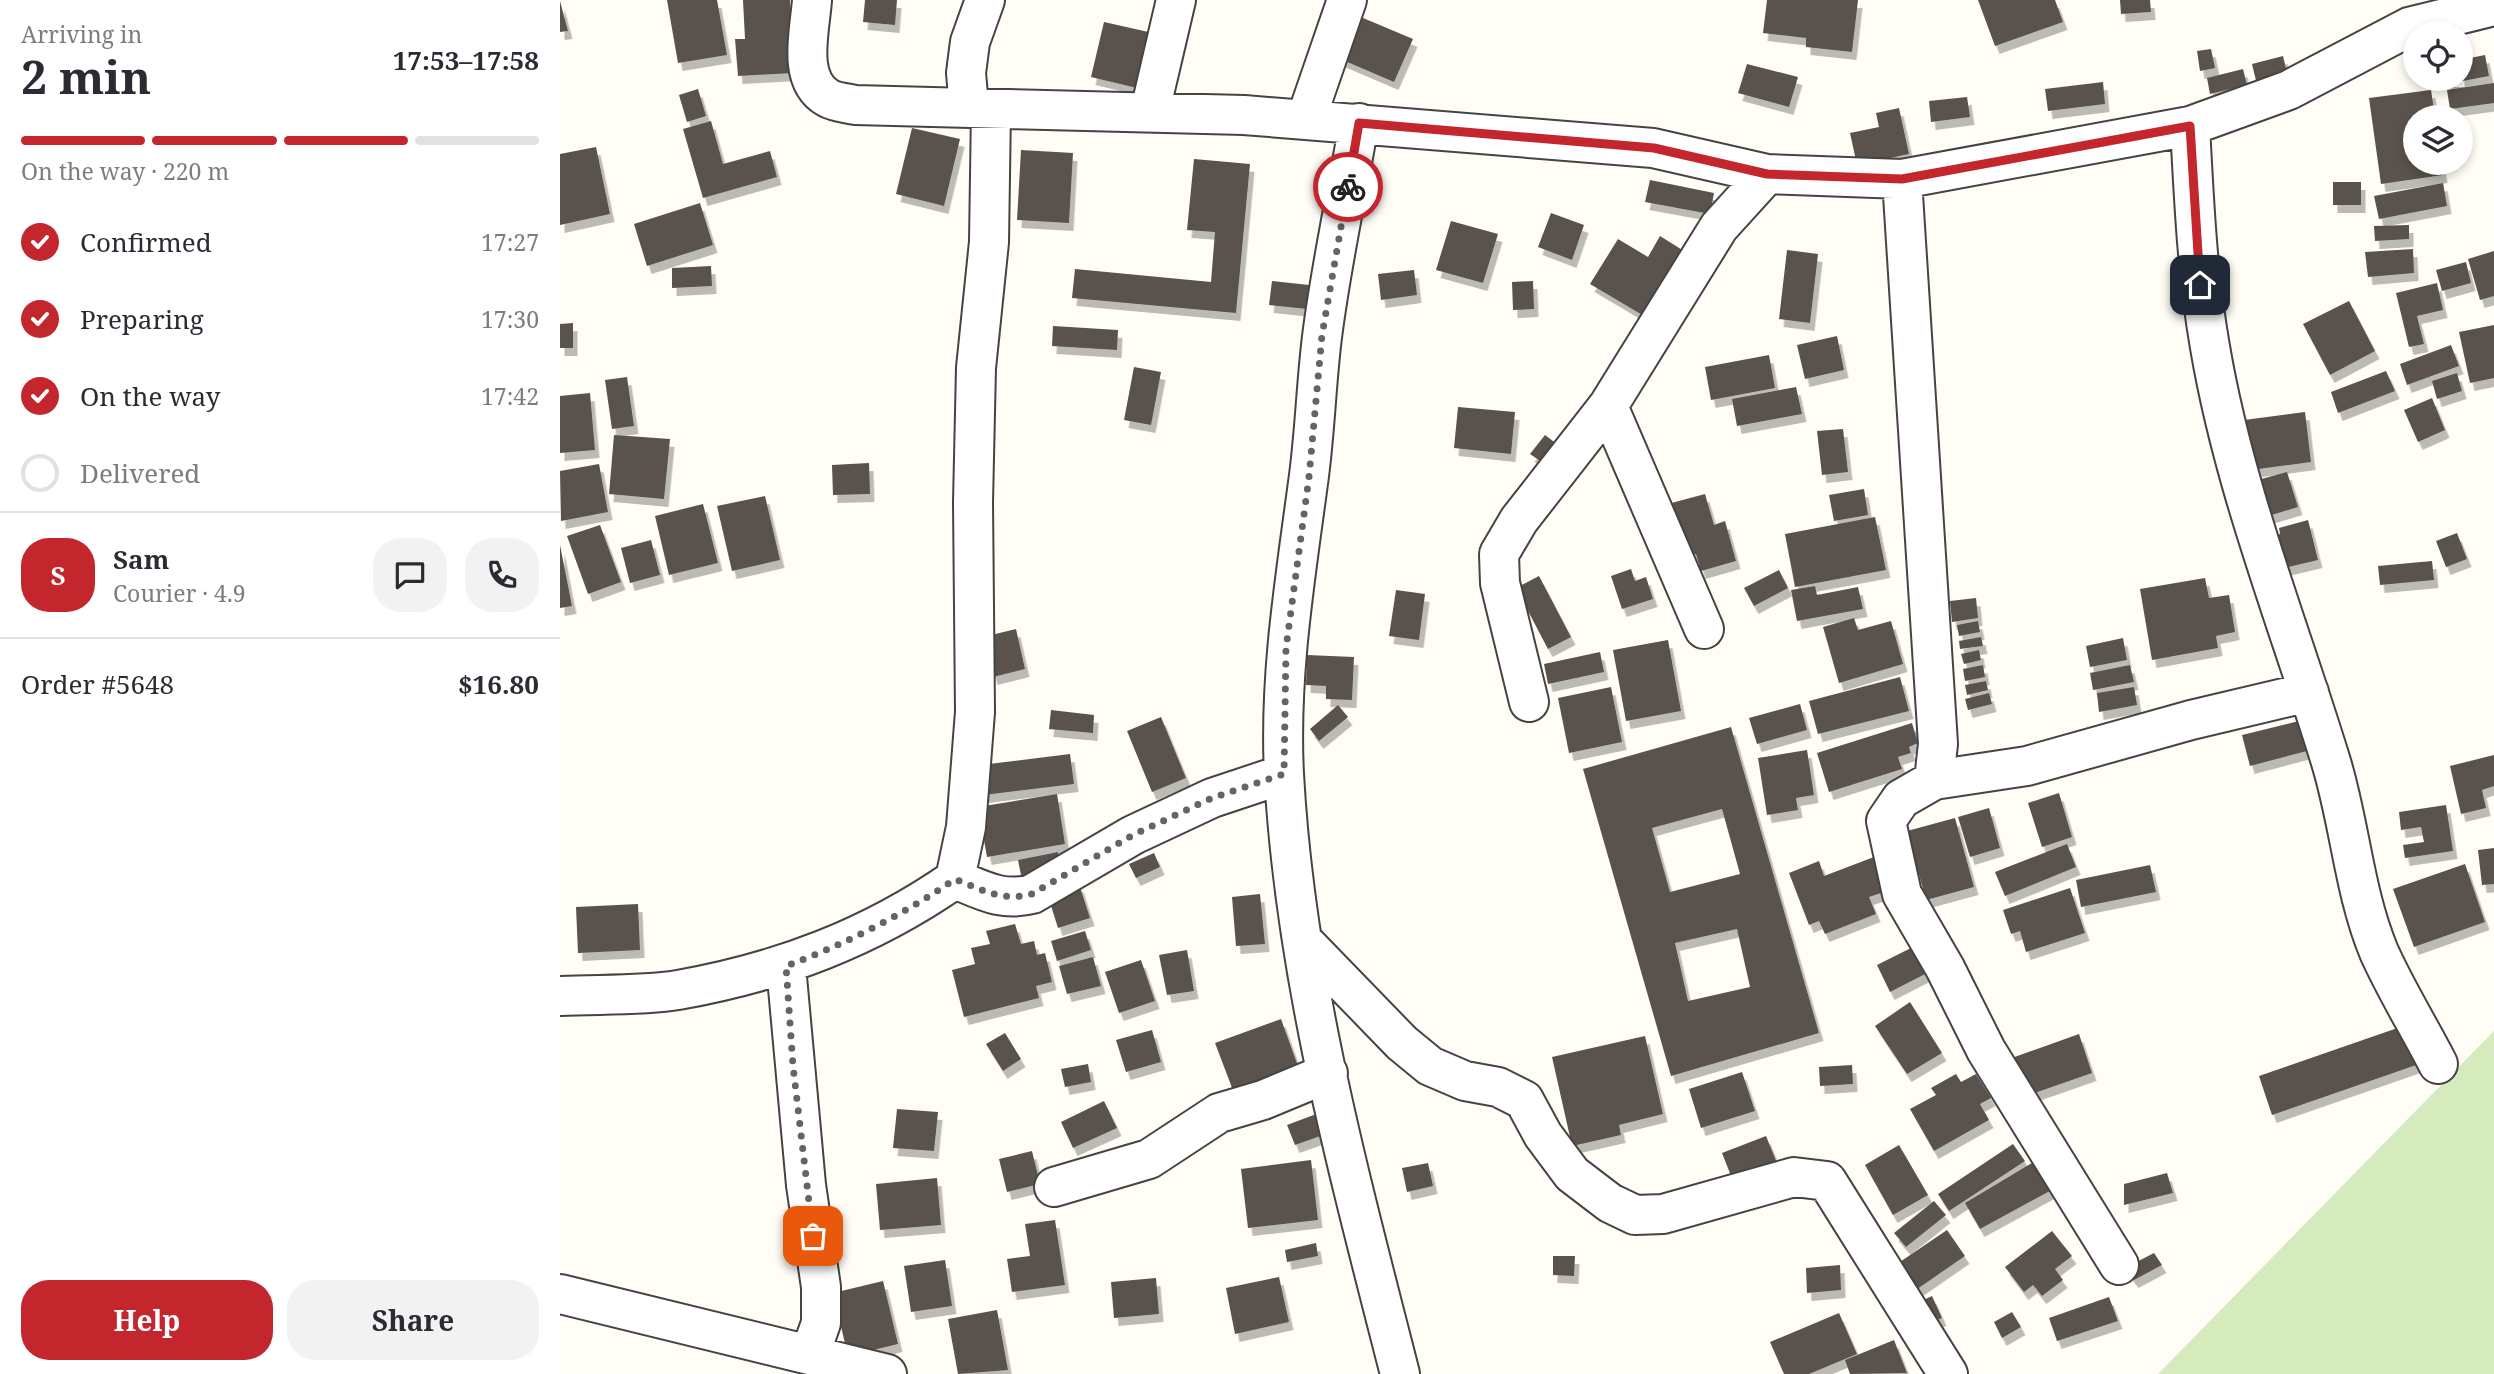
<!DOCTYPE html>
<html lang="en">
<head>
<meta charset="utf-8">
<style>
  :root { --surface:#fff; --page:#f2f2f3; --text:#2b2b33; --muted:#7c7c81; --line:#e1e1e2; --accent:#c4262e }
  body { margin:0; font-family:"Noto Serif",serif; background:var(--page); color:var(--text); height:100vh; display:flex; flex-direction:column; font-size:26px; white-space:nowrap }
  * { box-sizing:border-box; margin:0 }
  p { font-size:23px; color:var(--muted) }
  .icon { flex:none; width:38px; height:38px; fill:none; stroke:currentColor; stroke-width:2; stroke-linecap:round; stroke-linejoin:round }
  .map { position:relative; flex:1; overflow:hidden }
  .sheet { display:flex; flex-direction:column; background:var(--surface); width:560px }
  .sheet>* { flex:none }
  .buttons { position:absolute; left:1843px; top:21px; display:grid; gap:14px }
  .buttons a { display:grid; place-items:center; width:70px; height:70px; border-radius:50%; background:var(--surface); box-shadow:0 4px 10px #0003; font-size:35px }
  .pin { position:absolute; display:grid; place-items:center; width:60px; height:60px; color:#fff; margin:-30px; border-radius:14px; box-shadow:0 4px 10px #0006 }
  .courier { position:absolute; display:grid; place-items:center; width:70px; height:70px; margin:-35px; border:5px solid #c4262e; border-radius:50%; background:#fff; color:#222; box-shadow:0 2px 9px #0007 }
  .head em { font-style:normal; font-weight:700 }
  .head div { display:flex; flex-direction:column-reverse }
  .head { display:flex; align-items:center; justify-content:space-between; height:119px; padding:0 21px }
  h1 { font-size:46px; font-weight:700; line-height:52px }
  .bar { display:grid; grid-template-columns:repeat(4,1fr); gap:10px 7px; align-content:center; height:84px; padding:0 21px }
  .bar i { height:9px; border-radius:5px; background:var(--line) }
  .bar .selected { background:var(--accent) }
  .bar p { grid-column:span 4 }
  .line { display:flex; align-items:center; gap:18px; padding:0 21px; border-top:2px solid var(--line) }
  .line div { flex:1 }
  .round { display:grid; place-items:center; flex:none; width:74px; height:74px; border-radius:28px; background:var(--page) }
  ol { padding:0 21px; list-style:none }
  li { display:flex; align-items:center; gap:21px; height:77px }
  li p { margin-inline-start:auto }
  li .icon { padding:7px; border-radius:50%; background:var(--accent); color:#fff; stroke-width:4 }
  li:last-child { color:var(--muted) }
  li i { width:38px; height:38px; border:4px solid var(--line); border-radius:50% }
  .action { display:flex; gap:14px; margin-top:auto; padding:14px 21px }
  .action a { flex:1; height:80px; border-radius:28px; background:var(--accent); color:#fff; font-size:28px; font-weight:700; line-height:80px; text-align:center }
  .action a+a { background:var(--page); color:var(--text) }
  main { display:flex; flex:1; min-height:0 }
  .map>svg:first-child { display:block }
  .green { fill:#d5ebbd }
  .building { fill:#5a524d; fill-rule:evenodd; filter:url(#shadow) }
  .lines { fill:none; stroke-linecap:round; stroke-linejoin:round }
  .minor-casing { stroke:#444; stroke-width:42 }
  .minor { stroke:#fff; stroke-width:38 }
  .done { stroke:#646461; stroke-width:7; stroke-dasharray:0 12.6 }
  .route { stroke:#c4262e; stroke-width:9 }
</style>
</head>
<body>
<main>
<section class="sheet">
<div class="head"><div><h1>2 min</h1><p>Arriving in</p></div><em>17:53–17:58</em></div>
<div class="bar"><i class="selected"></i><i class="selected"></i><i class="selected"></i><i></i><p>On the way · 220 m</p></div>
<ol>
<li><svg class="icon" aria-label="check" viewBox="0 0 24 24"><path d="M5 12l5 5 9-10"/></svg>Confirmed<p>17:27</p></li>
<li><svg class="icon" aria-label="check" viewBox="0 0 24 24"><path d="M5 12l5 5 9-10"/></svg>Preparing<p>17:30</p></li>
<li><svg class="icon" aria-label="check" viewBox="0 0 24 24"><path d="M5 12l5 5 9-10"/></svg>On the way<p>17:42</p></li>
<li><i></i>Delivered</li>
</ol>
<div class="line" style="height:126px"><b class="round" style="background:var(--accent);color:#fff">S</b><div><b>Sam</b><p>Courier · 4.9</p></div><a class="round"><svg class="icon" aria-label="chat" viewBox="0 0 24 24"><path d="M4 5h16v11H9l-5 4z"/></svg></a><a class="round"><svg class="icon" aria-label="phone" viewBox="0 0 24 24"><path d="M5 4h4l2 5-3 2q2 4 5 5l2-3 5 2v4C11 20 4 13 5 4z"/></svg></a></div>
<div class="line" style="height:91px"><div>Order #5648</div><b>$16.80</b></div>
<div class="action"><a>Help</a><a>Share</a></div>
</section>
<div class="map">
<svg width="1934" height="1374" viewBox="0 0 1934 1374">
  <defs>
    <filter id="shadow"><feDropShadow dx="4.5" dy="8" stdDeviation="0" flood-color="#0004"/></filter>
  </defs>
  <rect width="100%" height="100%" fill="#fffdf5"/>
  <path class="green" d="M1934 1031V1374H1598Z"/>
  <path class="building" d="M107 0H157L167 55 118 63Z
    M183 0H230L234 73 178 76 175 39H185Z
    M305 0H337L335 25 303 22Z
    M1207 0H1298L1292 52 1246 47V38L1203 33Z
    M1418 0H1495L1503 22 1435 46Z
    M1560 0H1590L1591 12 1561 14Z
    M0 1 8 31 0 32Z
    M796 15 853 39 834 82 778 58Z
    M544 22 593 33 581 89 531 77Z
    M1651 49 1655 68 1640 71 1637 51Z
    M1925 55 1929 76 1887 84 1886 79H1900V60Z
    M1723 56 1730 85 1699 93 1692 64Z
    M1187 64 1238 77 1229 107 1178 93Z
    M1683 69 1687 85 1650 94 1647 78Z
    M1543 82 1545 104 1488 111 1485 89Z
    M1934 83V103L1890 109 1887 90Z
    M138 89 146 116 127 122 119 95Z
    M1871 90 1875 117H1855V163H1881L1883 175 1821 184 1809 98Z
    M1407 97 1410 117 1371 122 1369 101Z
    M1339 108 1349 154 1297 165 1290 133 1319 127 1316 113Z
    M151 121 163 164 210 151 217 177 143 198 123 129Z
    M352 128 400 139 384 206 336 194Z
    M36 147 50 214 0 225V154Z
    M461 150 513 153 509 223 457 220Z
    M634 159 690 164 676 313 512 298 515 269 651 282 655 232 627 230Z
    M1090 180 1154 193 1150 214 1085 202Z
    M1773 182H1801V205H1773Z
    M1883 183 1887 206 1819 219 1814 196Z
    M140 203 153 245 87 266 74 224Z
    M991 213 1024 225 1012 260 978 247Z
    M891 221 938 234 923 283 876 270Z
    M1849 225V239L1815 241 1814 226Z
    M1100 236 1124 251 1084 316 1030 284 1058 239 1088 257Z
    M1853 249 1854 273 1808 277 1805 252Z
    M1227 250 1258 254 1250 323 1219 319Z
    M1934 251V296L1920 300 1908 259Z
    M1906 262 1911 283 1882 291 1876 270Z
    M151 266 152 286 112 288V268Z
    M854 270 857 295 821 300 818 274Z
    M712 281 749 285 747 309 709 305Z
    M973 281 974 309 953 310 952 282Z
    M1877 283 1883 310 1857 316 1864 344 1849 347 1836 293Z
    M1789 301 1815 351 1770 375 1743 324Z
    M13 323V348H0V324Z
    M1934 325V378L1910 383 1899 332Z
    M493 326 558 330 557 350 492 346Z
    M1277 336 1284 370 1245 379 1237 345Z
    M1891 345 1899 366 1847 385 1840 364Z
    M1209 355 1215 388 1151 400 1145 367Z
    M574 367 601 372 591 425 564 420Z
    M1826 371 1835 391 1778 413 1771 392Z
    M1897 373 1902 391 1877 399 1872 381Z
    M67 377 74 426 52 429 45 380Z
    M1236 387 1242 414 1177 426 1172 399Z
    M30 393 35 450 0 453V396Z
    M1872 398 1885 430 1858 442 1844 410Z
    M898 407 955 412 951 454 894 448Z
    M1745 412 1751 462 1691 470 1684 420Z
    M1283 429 1288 472 1262 475 1257 431Z
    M54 435 110 439 104 499 49 494Z
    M985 435 997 444 983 463 970 454Z
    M309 463 310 494 273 495 272 465Z
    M39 464 48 512 1 521 0 471Z
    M1727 472 1738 507 1705 517 1694 481Z
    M1304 489 1308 515 1274 521 1269 495Z
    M1145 494 1154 525 1165 521 1176 561 1141 571 1136 554 1119 559 1104 505Z
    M205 496 220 560 172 571 157 506Z
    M143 504 158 563 109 575 95 516Z
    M1315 517 1326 570 1235 587 1225 534Z
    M1748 520 1758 560 1720 569 1711 536 1720 534 1719 528Z
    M40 525 61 582 28 594 7 536Z
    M1897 533 1907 559 1886 567 1876 541Z
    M91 540 100 575 70 583 61 548Z
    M0 545 12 606 0 608Z
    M1872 561 1874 580 1820 585 1818 566Z
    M1071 569 1075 581 1086 577 1093 599 1062 609 1051 576Z
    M1219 570 1228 588 1194 606 1184 588Z
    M979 576 1011 637 988 649 956 588Z
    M1645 578 1649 598 1669 595 1675 632 1656 636 1658 648 1592 660 1580 589Z
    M1255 586 1257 595 1298 587 1303 609 1237 621 1231 590Z
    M836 590 865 594 859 640 829 636Z
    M1416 598 1418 618 1392 622 1390 601Z
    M1294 618 1298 630 1331 621 1343 664 1279 683 1263 627Z
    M1418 621 1420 632 1399 636 1397 625Z
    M456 629 465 669 433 677 423 637Z
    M1421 637 1423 646 1400 649 1399 641Z
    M1563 638 1567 660 1530 667 1526 646Z
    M1108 640 1121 711 1066 721 1053 650Z
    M1419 650 1421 660 1404 664 1401 654Z
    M1040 652 1044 672 988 684 984 664Z
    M747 655 794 657 792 700 766 699V686L746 685Z
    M1423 665 1425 677 1405 681 1403 669Z
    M1570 665 1574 682 1533 690 1530 673Z
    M1340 677 1349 711 1258 734 1249 701Z
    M1426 681 1428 690 1407 695 1405 685Z
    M1051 687 1062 742 1009 753 998 698Z
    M1574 687 1577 705 1539 712 1537 693Z
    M1429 693 1432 704 1408 710 1405 699Z
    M1240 704 1247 730 1197 744 1189 718Z
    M778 705 788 717 759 741 750 729Z
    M491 710 534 715 533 733 489 729Z
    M601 717 626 778 592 792 567 731Z
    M1739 721 1747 751 1690 766 1682 735Z
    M1352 723 1358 743 1349 747 1351 753 1338 757 1342 769 1269 792 1257 753Z
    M1171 727 1259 1033 1111 1076 1023 769ZM1162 809 1180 874 1110 892 1092 828ZM1177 929 1190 987 1128 1001 1115 943Z
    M1247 750 1254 795 1236 798 1238 810 1207 815 1198 758Z
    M510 754 514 784 424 795 421 765Z
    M1934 755V786L1922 790 1926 808 1901 814 1890 766Z
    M1499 793 1512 837 1482 847 1468 803Z
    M497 794 505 844 427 857 418 807Z
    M1886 805 1893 851 1845 858 1843 845 1864 842 1861 827 1841 830 1839 812Z
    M1429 808 1440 848 1410 857 1398 817Z
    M1395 818 1414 887 1366 900 1347 831Z
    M1507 844 1516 867 1445 896 1435 872Z
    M1934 848V884L1922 885 1918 850Z
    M498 852 502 871 462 880 458 860Z
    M594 853 600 867 576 878 569 864Z
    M1314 857 1327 891 1309 897 1316 914 1265 934 1259 921 1249 925 1229 873 1259 861 1264 876Z
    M1905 864 1925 922 1854 947 1833 889Z
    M1590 865 1596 892 1521 907 1516 880Z
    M519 884 530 918 498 928 487 893Z
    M1510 888 1525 933 1466 952 1460 931 1451 934 1443 910Z
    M700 894 705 944 676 946 672 897Z
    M78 904 80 950 18 953 16 907Z
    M455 924 461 944 474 941 477 955 485 953 492 982 476 986 479 998 404 1017 392 970 415 964 411 948 430 944 426 931Z
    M525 931 531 950 497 961 491 941Z
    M1355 946 1369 972 1330 992 1317 965Z
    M627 950 634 991 607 995 599 955Z
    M533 957 541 986 507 994 499 966Z
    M581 960 595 1001 559 1013 545 972Z
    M1350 1002 1382 1053 1347 1074 1315 1026Z
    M721 1019 739 1069 674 1093 655 1043Z
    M1849 1024 1862 1063 1712 1115 1699 1076Z
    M592 1030 601 1062 566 1072 556 1040Z
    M445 1033 461 1059 443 1071 426 1044Z
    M1519 1034 1532 1073 1463 1097 1449 1059Z
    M1085 1036 1103 1114 1059 1125 1061 1135 1012 1146 992 1057Z
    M528 1064 531 1082 505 1087 501 1069Z
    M1292 1065 1293 1084 1260 1086 1259 1067Z
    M1182 1072 1195 1111 1141 1128 1129 1089Z
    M1396 1074 1401 1082 1416 1074 1431 1098 1420 1104 1429 1120 1374 1151 1350 1109 1376 1095 1371 1088Z
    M544 1101 557 1128 513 1148 501 1122Z
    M337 1109 378 1112 374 1151 333 1148Z
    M759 1113 766 1134 735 1145 727 1125Z
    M1206 1136 1217 1163 1173 1181 1162 1153Z
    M1453 1144 1465 1161 1389 1211 1378 1194Z
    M1339 1145 1368 1195 1333 1215 1305 1165Z
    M472 1151 480 1184 447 1192 439 1159Z
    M1482 1157 1499 1186 1420 1229 1405 1203Z
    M751 1160 758 1220 688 1228 681 1169Z
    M868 1163 873 1186 847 1192 842 1168Z
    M1607 1173 1613 1193 1564 1205V1184Z
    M377 1178 381 1225 320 1230 316 1184Z
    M1374 1201 1386 1215 1346 1247 1334 1233Z
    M495 1220 505 1285 452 1292 447 1259 470 1256 465 1224Z
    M1387 1230 1405 1256 1350 1294 1331 1268Z
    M1492 1231 1512 1256 1495 1269 1503 1280 1482 1296 1473 1285 1464 1292 1445 1267Z
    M756 1243 758 1256 727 1262 725 1250Z
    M1594 1253 1602 1265 1574 1280 1565 1268Z
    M993 1256H1015L1014 1276 993 1275Z
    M385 1260 392 1306 351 1312 344 1266Z
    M1280 1265 1281 1290 1247 1293 1246 1268Z
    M719 1277 729 1322 675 1334 666 1288Z
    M596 1278 599 1314 554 1318 551 1282Z
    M323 1281 338 1344 288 1356 273 1293Z
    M1372 1296 1382 1318 1364 1325 1355 1304Z
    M1549 1297 1558 1321 1497 1341 1489 1318Z
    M437 1310 448 1370 398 1374 388 1319Z
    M1452 1312 1461 1327 1442 1338 1434 1322Z
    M1279 1313 1297 1354 1249 1374H1224L1210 1342Z
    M1334 1340 1347 1373 1290 1374 1285 1360Z"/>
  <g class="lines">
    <g class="minor-casing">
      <path id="minor" d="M252 0C250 30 236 80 268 98 275 102 286 103 295 105L684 115 1093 148 1207 174 1342 179 1630 126 1729 90 1849 27 1934 6
        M409 107 406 73 410 42 425 0
        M590 111 616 0
        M746 119 787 0
        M799 123C787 194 771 265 762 337 756 385 755 434 748 483 735 580 719 676 724 774 735 978 790 1178 840 1374
        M1630 126C1634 200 1637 273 1650 347 1674 489 1729 625 1771 762 1790 824 1794 892 1819 952 1836 990 1859 1027 1878 1064
        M1342 179 1378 744 1374 780
        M1048 406 1144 629
        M969 702 940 583 939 554 959 520 1048 406 1159 227 1207 174
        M395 879C422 890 442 902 472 894L573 835 652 798 724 774
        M742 940 842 1043 870 1066 905 1081 938 1087 964 1100 983 1135 1012 1174 1050 1203 1075 1215 1103 1214 1234 1177 1267 1181 1388 1374
        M226 966 246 1185 261 1287V1323L250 1354
        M0 996C39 994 80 996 118 990 220 972 310 938 395 879L406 827 415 712 413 502 416 368 429 242 431 109
        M494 1187 589 1159 659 1113 703 1100 768 1073
        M1559 1265 1426 1050 1385 968 1342 894 1326 821 1341 799 1374 780 1467 766 1631 720 1749 692
        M0 1294 327 1374"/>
    </g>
    <use href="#minor" class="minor"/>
  </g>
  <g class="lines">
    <path class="done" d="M253 1236 233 1066 226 966C285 944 343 915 395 879 422 890 442 902 472 894L573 835 652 798 724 774 726 648 749 477 762 335 788 187"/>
    <path class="route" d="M788 187 799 123 1094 148 1207 174 1342 179 1630 126 1640 285"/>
  </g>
</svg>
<div class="buttons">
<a><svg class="icon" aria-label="locate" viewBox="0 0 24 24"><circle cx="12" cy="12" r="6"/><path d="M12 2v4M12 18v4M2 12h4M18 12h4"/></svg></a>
<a><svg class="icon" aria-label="layers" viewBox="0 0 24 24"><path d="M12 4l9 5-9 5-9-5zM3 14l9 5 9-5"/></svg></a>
</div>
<div class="pin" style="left:253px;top:1236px;background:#ea580c"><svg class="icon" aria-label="bag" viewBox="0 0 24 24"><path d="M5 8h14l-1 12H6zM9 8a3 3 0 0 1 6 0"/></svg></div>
<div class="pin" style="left:1640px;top:285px;background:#1f2937"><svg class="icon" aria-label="home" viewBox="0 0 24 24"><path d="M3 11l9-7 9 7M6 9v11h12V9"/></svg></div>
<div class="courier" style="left:788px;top:187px"><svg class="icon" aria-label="bike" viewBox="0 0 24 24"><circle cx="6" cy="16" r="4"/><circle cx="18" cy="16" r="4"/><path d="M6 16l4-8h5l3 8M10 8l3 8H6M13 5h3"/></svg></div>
</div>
</main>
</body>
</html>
